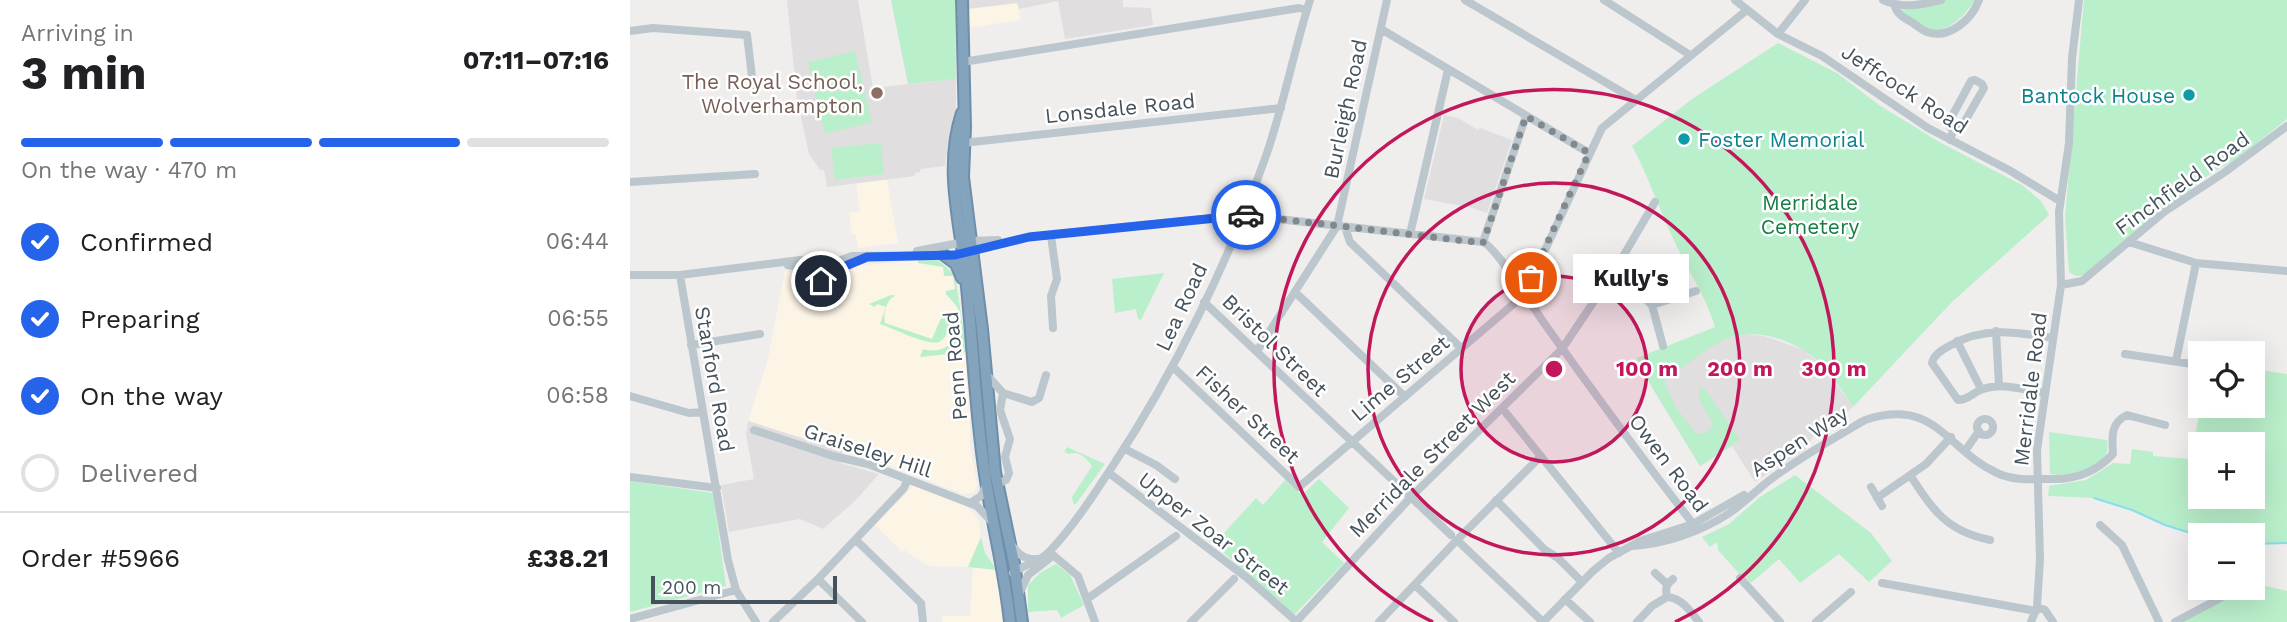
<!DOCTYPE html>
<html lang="en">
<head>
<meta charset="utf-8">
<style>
  :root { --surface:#fff; --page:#f2f2f2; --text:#202124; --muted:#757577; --line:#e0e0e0; --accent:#2563eb }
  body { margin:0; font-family:"Work Sans",sans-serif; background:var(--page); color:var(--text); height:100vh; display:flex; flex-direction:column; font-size:26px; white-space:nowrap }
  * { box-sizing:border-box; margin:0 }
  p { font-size:23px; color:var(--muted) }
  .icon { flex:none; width:38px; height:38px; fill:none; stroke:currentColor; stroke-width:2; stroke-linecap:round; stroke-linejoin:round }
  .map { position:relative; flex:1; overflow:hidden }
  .panel { display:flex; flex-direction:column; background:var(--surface); width:630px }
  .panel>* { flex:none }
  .controls { position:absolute; left:1558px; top:341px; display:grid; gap:14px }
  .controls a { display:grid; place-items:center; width:77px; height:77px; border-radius:0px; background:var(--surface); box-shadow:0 7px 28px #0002; font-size:35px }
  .scale { position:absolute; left:21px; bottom:18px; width:186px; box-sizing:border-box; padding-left:7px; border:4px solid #45525b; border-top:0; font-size:19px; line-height:24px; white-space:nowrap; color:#45525b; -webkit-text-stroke:5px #fff; paint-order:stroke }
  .pin { position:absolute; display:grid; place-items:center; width:60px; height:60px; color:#fff; margin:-30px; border:4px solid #fff; border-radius:50%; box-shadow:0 2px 7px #0007 }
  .courier { position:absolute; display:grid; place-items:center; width:70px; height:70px; margin:-35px; border:5px solid #2563eb; border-radius:50%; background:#fff; color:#222; box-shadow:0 2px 9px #0007 }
  .bubble { position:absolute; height:49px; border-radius:0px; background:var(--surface); box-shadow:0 7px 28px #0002; font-size:23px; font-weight:700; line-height:49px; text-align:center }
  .head em { font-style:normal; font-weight:700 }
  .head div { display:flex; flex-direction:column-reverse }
  .head { display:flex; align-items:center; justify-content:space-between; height:119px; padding:0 21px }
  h1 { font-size:46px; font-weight:700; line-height:52px }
  .bar { display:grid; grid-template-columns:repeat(4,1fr); gap:10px 7px; align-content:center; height:84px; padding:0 21px }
  .bar i { height:9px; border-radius:5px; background:var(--line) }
  .bar .selected { background:var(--accent) }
  .bar p { grid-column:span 4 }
  .line { display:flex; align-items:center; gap:18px; padding:0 21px; border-top:2px solid var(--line) }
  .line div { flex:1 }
  ol { padding:0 21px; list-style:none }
  li { display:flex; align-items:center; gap:21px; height:77px }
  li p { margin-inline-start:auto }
  li .icon { padding:7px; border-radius:50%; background:var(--accent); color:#fff; stroke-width:4 }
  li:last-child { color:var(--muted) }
  li i { width:38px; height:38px; border:4px solid var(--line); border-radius:50% }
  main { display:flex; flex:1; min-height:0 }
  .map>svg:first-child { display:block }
  .commercial { fill:#fcf4e5 }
  .education { fill:#e1dedf }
  .green { fill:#baefcb; fill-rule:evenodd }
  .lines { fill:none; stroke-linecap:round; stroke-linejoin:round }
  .stream { stroke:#87deec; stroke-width:2 }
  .highway-casing { stroke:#6f8ea9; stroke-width:14 }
  .minor { stroke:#bbc6cd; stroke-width:8 }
  .highway { stroke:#84a3bd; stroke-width:10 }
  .done { stroke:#81888e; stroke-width:7; stroke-dasharray:0 12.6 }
  .route { stroke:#2563eb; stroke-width:9 }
  .ring { fill:none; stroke:#c2185b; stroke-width:3.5 }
  .education-dot { fill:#8d6e63; stroke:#fff; stroke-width:2.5 }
  .culture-dot { fill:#0f9aa8; stroke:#fff; stroke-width:2.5 }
  .labels { text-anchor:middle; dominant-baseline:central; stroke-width:5; stroke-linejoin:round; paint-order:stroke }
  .education-label { font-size:21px; fill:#785e54; stroke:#fff; text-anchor:end }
  .street-label { font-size:21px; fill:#45525b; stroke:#fff }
  .culture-label { font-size:21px; fill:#0d838f; stroke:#fff; text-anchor:end }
  .park-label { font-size:21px; fill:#157d43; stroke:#fff }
  .centre { fill:#c2185b; stroke:#fff; stroke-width:3.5 }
  .ring-label { font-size:21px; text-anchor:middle; font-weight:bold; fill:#c2185b; stroke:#fff; stroke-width:5; stroke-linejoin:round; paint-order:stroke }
</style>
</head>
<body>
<main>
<section class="panel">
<div class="head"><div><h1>3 min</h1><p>Arriving in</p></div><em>07:11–07:16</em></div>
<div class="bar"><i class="selected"></i><i class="selected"></i><i class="selected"></i><i></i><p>On the way · 470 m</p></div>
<ol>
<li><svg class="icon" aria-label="check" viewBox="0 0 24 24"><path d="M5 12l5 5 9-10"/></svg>Confirmed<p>06:44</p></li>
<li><svg class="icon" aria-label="check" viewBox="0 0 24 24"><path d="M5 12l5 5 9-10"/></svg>Preparing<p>06:55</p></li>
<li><svg class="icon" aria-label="check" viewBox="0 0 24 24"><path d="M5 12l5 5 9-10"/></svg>On the way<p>06:58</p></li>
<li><i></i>Delivered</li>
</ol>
<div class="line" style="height:91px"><div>Order #5966</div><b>£38.21</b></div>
</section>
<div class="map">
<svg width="1657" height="622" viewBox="0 0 1657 622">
  <rect width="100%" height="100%" fill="#f0eded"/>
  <path class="commercial" d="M388 3 390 20 338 28 337 9Z
    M257 179 268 243 228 248 226 235H222L219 213 230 211 226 183Z
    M307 259 325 275 331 309 340 386V446L347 484 344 493 333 494 252 463 118 421 137 363 155 271 181 277 196 296 211 286 214 275 223 266Z
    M284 485 335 505 349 520 351 538 338 567 299 566 274 550 272 552 245 525Z
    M343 567 367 570 373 622H312V616H340Z"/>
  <path class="education" d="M157 0H228L243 88 326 79V118L318 145 315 166 290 169V172L285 173V176L197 187 194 170H190L179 154 167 98Z
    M337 0H493V7L521 8 523 25 435 39 428 1 389 9 387 3 337 9Z
    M814 115 828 118 848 130 850 128 882 140 857 213 843 208 794 199Z
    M1085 328 1092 340 1114 334 1134 336 1174 350 1194 367 1223 407 1209 419 1188 429 1175 450 1125 482 1102 446 1070 466 1023 389 1007 358Z
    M118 421 213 451 210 463 249 474 224 502 193 529 170 519 99 532 91 485 124 479 116 434Z"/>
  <path class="green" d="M261 0H325L326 79 278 84Z
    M1313 0H1345C1337 13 1319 32 1303 30 1293 29 1281 19 1272 13L1271 10Z
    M1454 0H1657V119L1610 157 1577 176 1454 275 1446 276 1439 272 1435 217Z
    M1148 43 1207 73 1249 105 1311 143 1392 185 1411 201 1419 215 1321 303 1223 407C1214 394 1206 380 1195 368 1172 342 1125 324 1092 341 1072 351 1053 368 1034 381L1047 409 1066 433H1074L1081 428 1082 421C1074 408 1068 403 1069 387L1074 388 1110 440 1070 466 1023 389 1007 358 1085 327C1075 294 1054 264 1040 232 1027 203 1017 174 1002 146L1062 99Z
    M225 51 242 122 195 134 178 62Z
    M251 143 254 174 205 180 201 148Z
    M307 259 325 275 337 352 290 357 293 349C319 357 338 331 327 307 324 302 319 298 316 294V291L325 289 323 276H314L313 267 288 263V260Z
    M534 273 511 320 508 319 506 309 485 313 482 279Z
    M261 295 277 297C273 297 269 295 265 296 256 299 253 316 255 323L302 339 312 316 318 313 321 324C318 330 316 339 309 342 297 346 263 328 250 324L256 307 247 304 245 307 239 304Z
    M1622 369 1657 374V543L1622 544V536H1570L1535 525 1502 510 1464 498 1418 496 1419 486 1456 480 1483 463 1500 464 1502 449 1523 452V456L1560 459 1571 406H1622ZM1570 444H1622V497H1570Z
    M1419 432 1477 440C1477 442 1478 450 1477 452 1470 470 1436 477 1420 474Z
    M437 447 475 464 445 505 443 503 442 497 462 466C457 459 449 450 439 454L434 452Z
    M1165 475 1241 533 1262 561 1239 582 1209 554 1170 583 1149 559 1121 583 1113 575 1111 576 1088 550 1087 542 1080 547 1072 537 1099 524 1130 497Z
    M689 479 719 508 692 542 714 563 664 615 584 544 626 498 633 505 655 480 672 495Z
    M0 481 83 493 96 586 0 612Z
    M351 537 355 553 367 570 338 567Z
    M426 564 440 575 454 605 431 618 427 610 398 612V585L410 573Z
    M1628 584 1657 591V622H1551Z"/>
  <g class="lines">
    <path class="stream" d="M1464 498 1502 510 1535 525 1570 536
      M1622 544 1657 543"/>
    <g class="highway-casing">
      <path id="highway" d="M332 0 335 127 333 177 352 329 365 472 384 563 392 622
        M332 113C314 168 330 221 336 277 343 343 345 409 355 474 362 524 375 572 380 622
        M314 255 326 264 332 278"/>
    </g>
    <path class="minor" d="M835 0 1004 99
      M974 0 1060 55
      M1105 0 1148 34 1192 56 1298 128 1379 170 1430 201
      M1253 0C1273 9 1290 5 1311 0
      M1264 4C1267 15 1274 18 1283 23 1287 26 1292 30 1297 32 1319 40 1342 19 1349 0
      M751 29 959 153
      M0 31 23 28 117 35 123 85
      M1148 34 1175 0
      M333 62 669 8 676 10
      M1320 140 1323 131 1331 128 1354 88 1352 84 1345 80 1341 81 1320 120 1319 125 1323 131
      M333 143 651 108
      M0 182 125 174
      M715 227 720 242 831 348
      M780 234 818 70
      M421 236 427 279 421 296 423 328
      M853 242 896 116
      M1499 242 1566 263 1657 271
      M287 251 340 241 368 240
      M158 265C178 268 181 269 194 283L199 285 206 280C211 266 219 263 234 258
      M985 270 1022 305 1033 346
      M0 275H50L170 260 194 266 222 256 325 255 399 237 612 215 853 242C868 249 902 306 914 323 964 393 1015 462 1067 529
      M50 275 98 560 106 590 126 622
      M1431 285 1452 281 1534 212 1595 172 1657 126
      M665 292 775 397
      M574 302 821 535
      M1022 305 1066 291
      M1366 331 1369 386
      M1327 341 1351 389
      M61 345 130 334
      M627 351 707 226 757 0
      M1495 354 1562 364
      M1546 361 1566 263
      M543 367 669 487 894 295 972 128 1117 10
      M356 374 373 393 402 402 409 398 416 375
      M1414 393C1394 390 1372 382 1353 389 1343 392 1339 400 1328 400L1302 363C1304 354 1312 350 1321 345 1354 326 1387 332 1423 338
      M0 396 59 413 73 412
      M872 408 989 553
      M1347 427a8 8 0 1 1 16 0a8 8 0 1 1-16 0Z
      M124 430 203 456 238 464 347 506 362 522
      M495 449 526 465 545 479
      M1335 451 1349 431
      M479 473 616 577 667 622
      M1280 475C1303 510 1316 531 1360 540
      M0 477 87 488
      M368 484 376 480 379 473 375 457 380 439 370 410 373 393
      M1241 487 1252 506
      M1247 498 1296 464 1321 437
      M866 500 915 550 928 558 952 582
      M340 503 351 496 356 486
      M1470 525 1492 545 1529 622
      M226 540 291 603 293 622
      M827 540 913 622
      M381 544C388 554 394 560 407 559
      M1002 546C1035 544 1070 532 1098 514 1116 502 1130 486 1148 474 1176 454 1206 437 1235 420 1306 397 1315 449 1367 473 1384 481 1402 479 1420 479 1445 480 1465 473 1483 454 1482 438 1480 423 1497 415L1535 425
      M1569 551 1570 552
      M423 555 448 576 465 622
      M383 573C394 564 409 563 419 552 443 527 463 496 482 467 545 372 599 261 637 153 654 103 664 50 680 0
      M1025 573 1037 584
      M1110 578 1150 622
      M188 579 232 622
      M1252 583 1406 611
      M785 585 824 622
      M389 594 398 575 420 558
      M1037 597C1052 598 1060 611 1069 622
      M457 599 546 536
      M935 599 960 622
      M1407 607 1415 610 1423 622
      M0 619 106 590
      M143 622 188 579 274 488 277 481
      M561 622 604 579
      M666 622 781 497 932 349 985 270 1025 202
      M749 622 827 540 911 456
      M913 622 963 571 979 558 1010 541 1063 524 1114 495
      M1007 622 1022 606 1037 597C1035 587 1036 585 1043 579
      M1186 622 1221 592
      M1401 622 1407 607 1410 559 1407 450 1431 285 1429 212 1439 143 1442 58 1449 0
      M1545 622 1600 593 1597 588"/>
    <use href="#highway" class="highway"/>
  </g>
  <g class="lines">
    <path class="done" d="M616 215 853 243 896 116 959 153 901 278"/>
    <path class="route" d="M191 281 202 284 206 281 208 273 213 267 237 257 325 255 399 237 616 215"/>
  </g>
  <circle cx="924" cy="369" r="93" fill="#c2185b" fill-opacity=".12"/>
  <g class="ring">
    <circle cx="924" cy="369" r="93"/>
    <circle cx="924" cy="369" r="186"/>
    <path d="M803 622A280 280 0 1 1 1045 622"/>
  </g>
  <circle class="education-dot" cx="247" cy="93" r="7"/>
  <g class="culture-dot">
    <circle cx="1559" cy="95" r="7"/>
    <circle cx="1054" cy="139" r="7"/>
  </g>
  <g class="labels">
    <g class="education-label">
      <text x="233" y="81">The Royal School,<tspan x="233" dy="24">Wolverhampton</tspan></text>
    </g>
    <g class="street-label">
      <text transform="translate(1275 89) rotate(33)">Jeffcock Road</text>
      <text transform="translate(490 108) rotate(-6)">Lonsdale Road</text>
      <text transform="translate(715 109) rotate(-78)">Burleigh Road</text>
      <text transform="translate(1552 183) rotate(-36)">Finchfield Road</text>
      <text transform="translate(551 307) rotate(-65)">Lea Road</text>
      <text transform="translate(645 345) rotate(44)">Bristol Street</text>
      <text transform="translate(325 366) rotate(-95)">Penn Road</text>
      <text transform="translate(770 378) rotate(-40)">Lime Street</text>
      <text transform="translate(85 379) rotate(80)">Stanford Road</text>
      <text transform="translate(1400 389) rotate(-83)">Merridale Road</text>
      <text transform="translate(618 414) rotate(43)">Fisher Street</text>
      <text transform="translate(1169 441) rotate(-33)">Aspen Way</text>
      <text transform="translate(238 450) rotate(18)">Graiseley Hill</text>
      <text transform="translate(802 454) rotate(-45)">Merridale Street West</text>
      <text transform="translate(1039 463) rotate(53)">Owen Road</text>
      <text transform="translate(584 533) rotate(38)">Upper Zoar Street</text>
    </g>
    <g class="culture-label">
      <text x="1545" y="95">Bantock House</text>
      <text x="1068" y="139" text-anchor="start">Foster Memorial</text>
    </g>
    <g class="park-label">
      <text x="1180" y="202">Merridale<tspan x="1180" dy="24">Cemetery</tspan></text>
    </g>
  </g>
  <circle cx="924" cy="369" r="10" class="centre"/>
  <g class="ring-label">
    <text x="1017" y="376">100 m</text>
    <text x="1110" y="376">200 m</text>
    <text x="1204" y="376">300 m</text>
  </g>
</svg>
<div class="controls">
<a><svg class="icon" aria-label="locate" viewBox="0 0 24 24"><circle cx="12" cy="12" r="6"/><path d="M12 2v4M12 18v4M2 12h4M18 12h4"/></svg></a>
<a>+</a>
<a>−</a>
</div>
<div class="scale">200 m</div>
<div class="pin" style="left:901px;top:278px;background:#ea580c"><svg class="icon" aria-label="bag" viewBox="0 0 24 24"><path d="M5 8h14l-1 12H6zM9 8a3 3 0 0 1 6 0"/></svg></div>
<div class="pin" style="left:191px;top:281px;background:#1f2937"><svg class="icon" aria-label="home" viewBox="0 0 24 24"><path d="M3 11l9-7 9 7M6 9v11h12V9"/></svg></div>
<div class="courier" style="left:616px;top:215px"><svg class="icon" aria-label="car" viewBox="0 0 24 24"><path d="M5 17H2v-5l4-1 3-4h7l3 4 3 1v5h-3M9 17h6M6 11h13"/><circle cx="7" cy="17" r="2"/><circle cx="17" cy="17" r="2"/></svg></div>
<div class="bubble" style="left:943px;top:254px;width:116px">Kully's</div>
</div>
</main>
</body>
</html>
